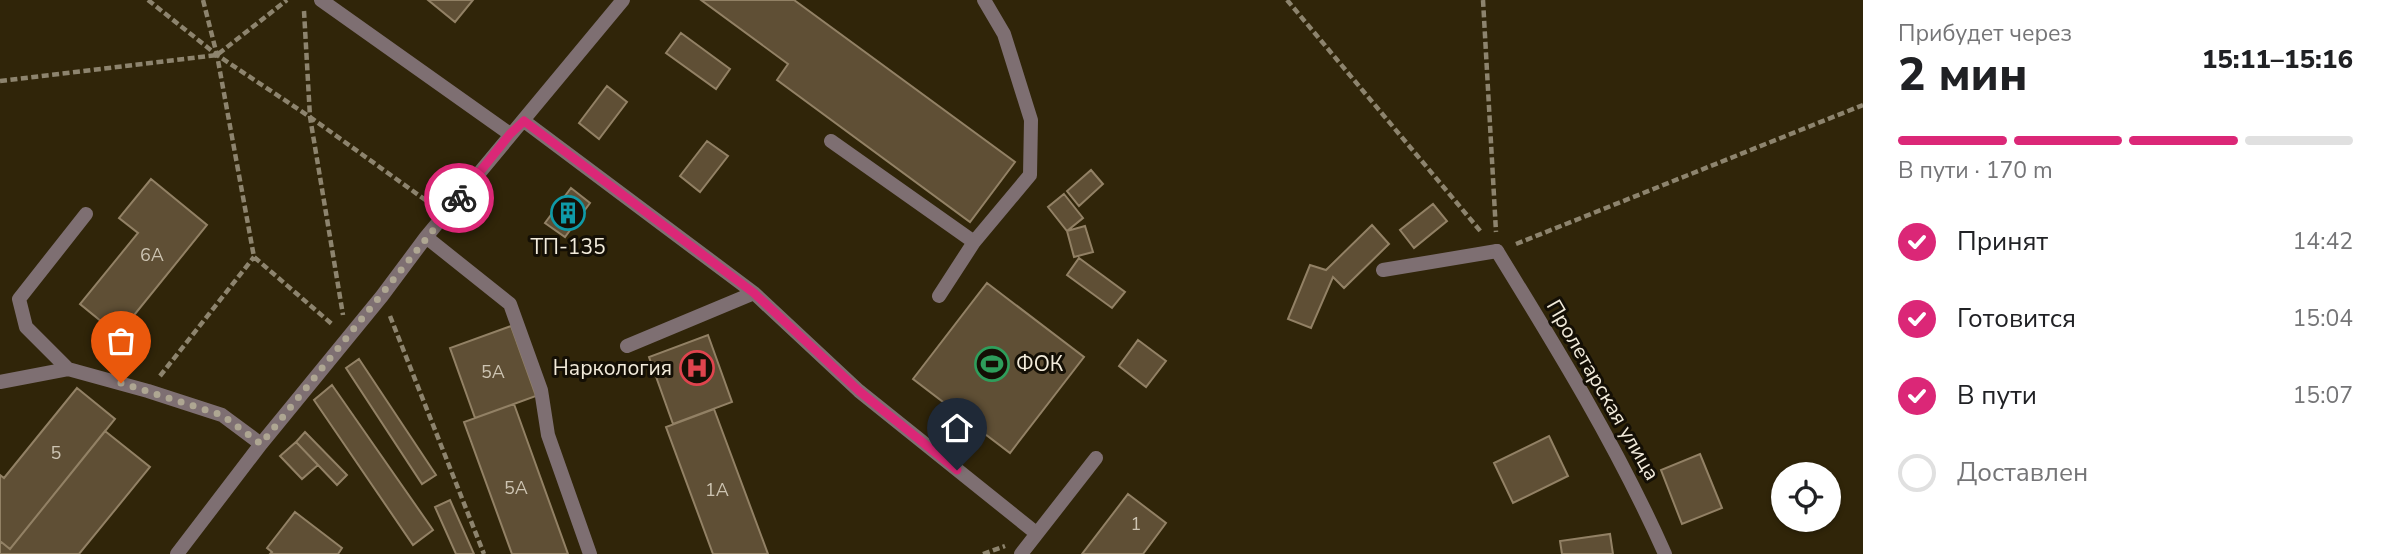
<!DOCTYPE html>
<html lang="ru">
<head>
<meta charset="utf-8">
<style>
  :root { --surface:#fff; --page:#f6f6f6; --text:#202124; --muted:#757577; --line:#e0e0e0; --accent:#db2777 }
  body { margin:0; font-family:"Nunito Sans",sans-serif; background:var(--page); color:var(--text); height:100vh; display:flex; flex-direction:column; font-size:26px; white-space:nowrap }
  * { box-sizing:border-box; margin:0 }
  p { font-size:23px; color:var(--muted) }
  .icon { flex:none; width:38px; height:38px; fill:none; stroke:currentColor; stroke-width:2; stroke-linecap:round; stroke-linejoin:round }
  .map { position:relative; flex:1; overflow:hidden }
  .side { display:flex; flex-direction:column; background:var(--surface); width:525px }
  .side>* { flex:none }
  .tools { position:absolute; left:1771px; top:462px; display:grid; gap:14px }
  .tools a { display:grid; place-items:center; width:70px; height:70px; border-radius:50%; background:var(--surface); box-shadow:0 2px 5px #0004; font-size:35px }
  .pin { position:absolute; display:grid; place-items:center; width:60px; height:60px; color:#fff; margin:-72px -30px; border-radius:50% 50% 50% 0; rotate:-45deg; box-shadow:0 0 7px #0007 }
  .pin .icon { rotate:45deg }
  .courier { position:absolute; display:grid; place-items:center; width:70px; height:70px; margin:-35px; border:5px solid #db2777; border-radius:50%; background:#fff; color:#222; box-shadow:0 2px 9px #0007 }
  .headline em { font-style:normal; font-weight:800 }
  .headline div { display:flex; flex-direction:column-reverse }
  .headline { display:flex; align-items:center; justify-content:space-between; height:119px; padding:0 35px }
  h1 { font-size:46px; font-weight:800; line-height:52px }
  .bar { display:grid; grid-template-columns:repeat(4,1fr); gap:10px 7px; align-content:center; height:84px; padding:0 35px }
  .bar i { height:9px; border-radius:5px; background:var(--line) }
  .bar .current { background:var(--accent) }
  .bar p { grid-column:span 4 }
  ol { padding:0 35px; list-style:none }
  li { display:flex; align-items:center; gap:21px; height:77px }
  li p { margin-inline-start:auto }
  li .icon { padding:7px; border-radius:50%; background:var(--accent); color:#fff; stroke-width:4 }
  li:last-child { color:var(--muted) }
  li i { width:38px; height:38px; border:4px solid var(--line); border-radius:50% }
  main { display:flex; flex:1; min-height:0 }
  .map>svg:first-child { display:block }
  .building { fill:#5f4f35; stroke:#928165; stroke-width:2 }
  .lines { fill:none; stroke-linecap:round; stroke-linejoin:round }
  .path { stroke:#8d846e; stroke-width:4.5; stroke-dasharray:7 3.5; stroke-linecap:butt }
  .lane { stroke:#7e6f72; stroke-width:14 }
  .street { stroke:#7e6f72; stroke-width:14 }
  .done { stroke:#aea692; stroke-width:7; stroke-dasharray:0 12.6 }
  .route { stroke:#db2777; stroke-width:9 }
  .labels { text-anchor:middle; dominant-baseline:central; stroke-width:6; stroke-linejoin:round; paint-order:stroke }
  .number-label { font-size:18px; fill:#cdc4b2 }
  .poi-label { font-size:21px; fill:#f2ebdb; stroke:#140f05 }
  .street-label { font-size:21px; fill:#f2ebdb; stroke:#140f05 }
</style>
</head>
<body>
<main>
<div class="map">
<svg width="1863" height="554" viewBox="0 0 1863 554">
  <rect width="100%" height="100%" fill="#302509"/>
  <path class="building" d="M428 0H473L455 22Z
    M701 0H794L1015 162 970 222 777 80 788 64Z
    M681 33 730 69 716 89 666 53Z
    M607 86 627 102 599 139 579 123Z
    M707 141 728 156 700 192 680 176Z
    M1091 170 1103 184 1079 206 1067 191Z
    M151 179 207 225 118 335 80 304 138 233 119 218Z
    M571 188 590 203 565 237 545 223Z
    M1064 194 1083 218 1067 231 1048 207Z
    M1433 204 1447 221 1414 248 1400 230Z
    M1372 225 1389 244 1344 288 1333 277 1311 328 1288 319 1310 265 1326 270Z
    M1085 226 1093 252 1074 257 1067 231Z
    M1079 258 1125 292 1112 308 1067 275Z
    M987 283 1084 357 1010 453 913 379Z
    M511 326 536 396 475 418 450 348Z
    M708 335 732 402 673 424 649 357Z
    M1138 340 1166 361 1146 387 1119 366Z
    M359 359 436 475 422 484 346 368Z
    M332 385 433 530 413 545 314 400Z
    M77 388 115 419 10 549 0 541V475L4 478Z
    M514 404 568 554H512L464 422Z
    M714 409 768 554H713L666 427Z
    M105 431 150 467 79 554H0V541L10 549Z
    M305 432 347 475 337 485 296 442Z
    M1549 436 1568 476 1513 503 1494 463Z
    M296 442 318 465 302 479 280 456Z
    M1700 454 1722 508 1682 524 1661 470Z
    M1128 494 1166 523 1143 554H1082Z
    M450 500 474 554H456L435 507Z
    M295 512 342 548 338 554H270L272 552 267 548Z
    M1610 534 1613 554H1562L1560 541Z"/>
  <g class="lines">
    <path class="path" d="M148 0 217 55 310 117 431 204
      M203 0 217 55 254 257 333 325
      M1287 0 1482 233
      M1483 0 1496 232
      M304 11 310 117 343 315
      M0 81 217 55 287 0
      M1516 244 1863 105
      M390 316 484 554
      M160 376 254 257
      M983 554 1005 546"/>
    <path class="lane" d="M321 0 510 134
      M524 121 754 293 859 391 1036 533
      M831 141 974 242
      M426 237 510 304 541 390 548 435 590 554
      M1383 270 1497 251
      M939 296 974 242 1030 175 1031 120 1004 34 984 0
      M627 346 754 293
      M68 369 26 327 19 299 86 214
      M0 382 68 369 148 391 222 415 261 444
      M177 554 261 444 382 296 426 237 623 0
      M1021 554 1096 458"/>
    <path class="street" d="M1497 251C1558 350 1618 448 1665 554"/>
  </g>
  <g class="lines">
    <path class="done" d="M121 383 222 415 261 444 459 198"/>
    <path class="route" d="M459 198 510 134 524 121 754 293 859 391 957 470"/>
  </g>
  <defs>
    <g id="building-ring" transform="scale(1.75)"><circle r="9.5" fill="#140f05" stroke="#0f9aa8" stroke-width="1.5"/><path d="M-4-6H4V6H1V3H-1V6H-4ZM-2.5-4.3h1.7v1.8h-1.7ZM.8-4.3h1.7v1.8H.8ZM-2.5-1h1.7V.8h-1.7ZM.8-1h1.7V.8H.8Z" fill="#0f9aa8"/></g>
    <g id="stadium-ring" transform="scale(1.75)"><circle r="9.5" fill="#140f05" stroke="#2e9e5b" stroke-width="1.5"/><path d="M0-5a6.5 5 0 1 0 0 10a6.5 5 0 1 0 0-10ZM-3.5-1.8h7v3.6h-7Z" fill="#2e9e5b"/></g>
    <g id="hospital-ring" transform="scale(1.75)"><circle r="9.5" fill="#140f05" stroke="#e0444e" stroke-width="1.5"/><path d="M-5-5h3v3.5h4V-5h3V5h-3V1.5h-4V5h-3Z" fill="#e0444e"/></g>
  </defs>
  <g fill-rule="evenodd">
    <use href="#building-ring" x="568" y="213"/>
    <use href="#stadium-ring" x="992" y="364"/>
    <use href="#hospital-ring" x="697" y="368"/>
  </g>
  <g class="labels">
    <g class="number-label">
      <text x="152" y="255">6А</text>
      <text x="493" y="372">5А</text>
      <text x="56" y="453">5</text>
      <text x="516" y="488">5А</text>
      <text x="717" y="490">1А</text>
      <text x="1136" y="524">1</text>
    </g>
    <g class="poi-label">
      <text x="568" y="247">ТП-135</text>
      <text x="1016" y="364" text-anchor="start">ФОК</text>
      <text x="672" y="368" text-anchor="end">Наркология</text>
    </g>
    <g class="street-label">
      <text transform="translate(1603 390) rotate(60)">Пролетарская улица</text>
    </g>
  </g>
</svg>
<div class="tools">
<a><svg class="icon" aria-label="locate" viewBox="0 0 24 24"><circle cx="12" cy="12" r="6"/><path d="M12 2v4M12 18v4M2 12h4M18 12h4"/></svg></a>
</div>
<div class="pin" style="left:121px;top:383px;background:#ea580c"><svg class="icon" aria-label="bag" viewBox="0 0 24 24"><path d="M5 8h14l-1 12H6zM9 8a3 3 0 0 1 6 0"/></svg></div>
<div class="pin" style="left:957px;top:470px;background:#1f2937"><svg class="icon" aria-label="home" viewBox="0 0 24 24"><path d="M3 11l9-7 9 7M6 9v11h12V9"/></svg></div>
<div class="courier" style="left:459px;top:198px"><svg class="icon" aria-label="bike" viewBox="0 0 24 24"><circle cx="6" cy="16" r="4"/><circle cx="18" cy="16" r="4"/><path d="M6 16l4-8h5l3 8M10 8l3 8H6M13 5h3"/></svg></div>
</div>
<section class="side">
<div class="headline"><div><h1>2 мин</h1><p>Прибудет через</p></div><em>15:11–15:16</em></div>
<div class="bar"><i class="current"></i><i class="current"></i><i class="current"></i><i></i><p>В пути · 170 m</p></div>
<ol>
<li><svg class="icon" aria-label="check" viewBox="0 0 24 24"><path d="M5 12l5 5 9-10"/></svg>Принят<p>14:42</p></li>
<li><svg class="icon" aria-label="check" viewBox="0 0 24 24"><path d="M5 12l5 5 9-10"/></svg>Готовится<p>15:04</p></li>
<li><svg class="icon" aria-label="check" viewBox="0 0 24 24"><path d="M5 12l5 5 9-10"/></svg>В пути<p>15:07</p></li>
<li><i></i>Доставлен</li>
</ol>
</section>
</main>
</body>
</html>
